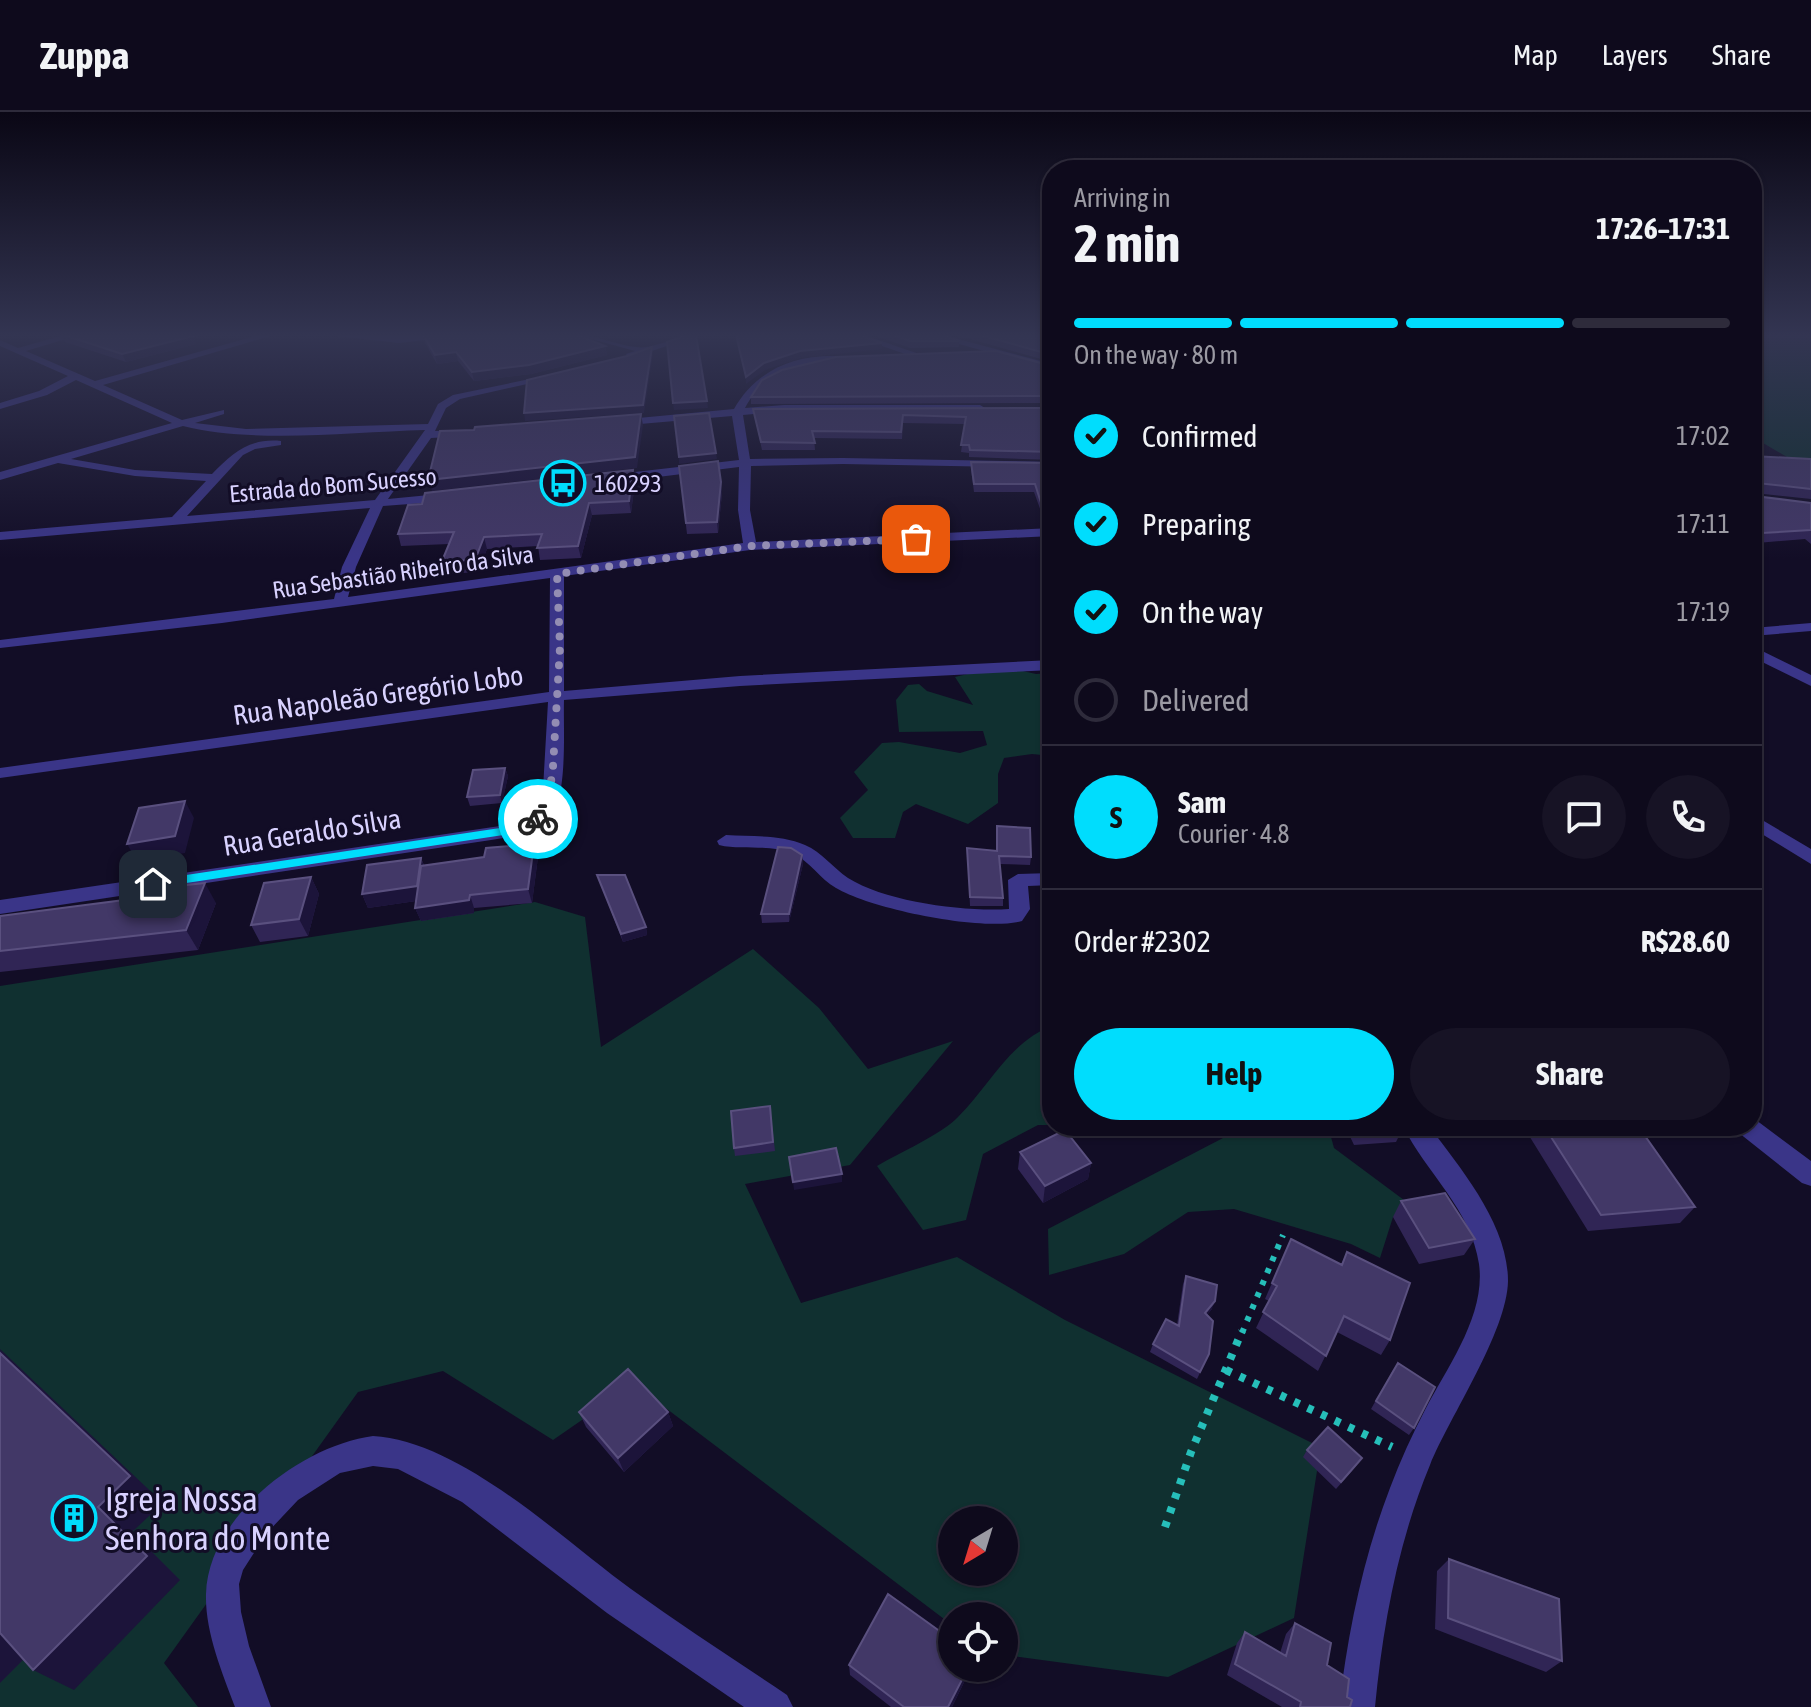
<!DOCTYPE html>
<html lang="en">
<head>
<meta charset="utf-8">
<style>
  :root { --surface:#0e0a1c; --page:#171325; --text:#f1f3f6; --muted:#9b9aa3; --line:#2e2b3b; --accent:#00ddfd }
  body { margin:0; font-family:"Asap Condensed",sans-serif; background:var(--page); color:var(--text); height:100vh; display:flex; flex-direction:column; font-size:30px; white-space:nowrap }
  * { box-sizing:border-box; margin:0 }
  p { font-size:26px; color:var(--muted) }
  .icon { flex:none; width:44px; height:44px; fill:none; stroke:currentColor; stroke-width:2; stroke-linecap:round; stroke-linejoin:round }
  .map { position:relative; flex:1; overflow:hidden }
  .sheet { position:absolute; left:1042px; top:48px; width:720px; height:976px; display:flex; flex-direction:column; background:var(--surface); border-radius:32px; box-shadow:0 2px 6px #0004,0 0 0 2px var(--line) }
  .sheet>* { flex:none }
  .needle { width:52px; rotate:218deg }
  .fabs { position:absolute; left:938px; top:1394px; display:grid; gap:16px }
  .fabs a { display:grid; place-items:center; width:80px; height:80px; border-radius:50%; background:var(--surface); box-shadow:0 2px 6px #0004,0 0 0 2px var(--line); font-size:40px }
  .pin { position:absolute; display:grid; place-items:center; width:68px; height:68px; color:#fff; margin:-34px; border-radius:16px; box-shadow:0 4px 12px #0006 }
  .courier { position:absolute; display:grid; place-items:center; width:80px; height:80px; margin:-40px; border:6px solid #00ddfd; border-radius:50%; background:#fff; color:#222; box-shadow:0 2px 10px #0007 }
  .head em { font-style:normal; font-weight:700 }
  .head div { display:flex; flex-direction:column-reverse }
  .head { display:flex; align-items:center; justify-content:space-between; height:136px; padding:0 32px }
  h1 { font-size:52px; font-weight:700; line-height:60px }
  .bar { display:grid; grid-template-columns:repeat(4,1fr); gap:12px 8px; align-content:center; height:96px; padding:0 32px }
  .bar i { height:10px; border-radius:6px; background:var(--line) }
  .bar .current { background:var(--accent) }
  .bar p { grid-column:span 4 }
  .line { display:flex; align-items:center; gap:20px; padding:0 32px; border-top:2px solid var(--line) }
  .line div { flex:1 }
  .round { display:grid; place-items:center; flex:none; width:84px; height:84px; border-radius:42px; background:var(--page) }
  ol { padding:0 32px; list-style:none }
  li { display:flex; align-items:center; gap:24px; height:88px }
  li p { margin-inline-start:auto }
  li .icon { padding:8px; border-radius:50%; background:var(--accent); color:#111; stroke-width:4 }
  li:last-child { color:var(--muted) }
  li i { width:44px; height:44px; border:4px solid var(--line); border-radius:50% }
  .cta { display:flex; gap:16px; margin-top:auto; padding:16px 32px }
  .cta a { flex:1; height:92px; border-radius:48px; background:var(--accent); color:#111; font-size:32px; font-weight:700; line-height:92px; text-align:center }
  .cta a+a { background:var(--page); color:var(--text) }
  header { display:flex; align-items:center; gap:48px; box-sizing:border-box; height:112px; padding:0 40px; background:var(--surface); border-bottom:2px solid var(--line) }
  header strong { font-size:38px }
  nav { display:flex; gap:44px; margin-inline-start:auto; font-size:28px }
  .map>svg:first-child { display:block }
  .green { fill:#103030; fill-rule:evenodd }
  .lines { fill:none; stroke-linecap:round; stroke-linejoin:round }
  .path-far1 { stroke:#26bfba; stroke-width:6; stroke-dasharray:5 8; stroke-linecap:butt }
  .path { stroke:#26bfba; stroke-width:8; stroke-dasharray:6 9; stroke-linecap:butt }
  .minor { fill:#3a3588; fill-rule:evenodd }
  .wall { fill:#302555 }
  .shaded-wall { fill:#1c143a }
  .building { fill:#423867; stroke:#5a507f; stroke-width:2 }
  .route { fill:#00ddfd }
  .done { stroke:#938db3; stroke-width:8; stroke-dasharray:0 14.4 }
  .labels { text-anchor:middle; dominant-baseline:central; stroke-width:6; stroke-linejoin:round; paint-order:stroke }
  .far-poi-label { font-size:24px; fill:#d9d2ff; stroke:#120d26; text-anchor:start }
  .far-street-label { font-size:24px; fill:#d9d2ff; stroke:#120d26 }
  .street-label { font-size:28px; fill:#d9d2ff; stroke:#120d26 }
  .near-poi-label { font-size:34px; fill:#d9d2ff; stroke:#120d26; text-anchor:start }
</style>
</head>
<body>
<header>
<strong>Zuppa</strong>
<nav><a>Map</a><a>Layers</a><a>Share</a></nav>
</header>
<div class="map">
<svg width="1811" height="1595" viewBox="0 0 1811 1595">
  <rect width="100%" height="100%" fill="#120d26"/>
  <path class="green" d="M1752 223H1811V359L1763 331H1752Z
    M1001 554 1036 562 1052 561V644L1032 642 1004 646 998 662V691L968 712 916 692 903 700 895 726H853L840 706 868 678 854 660 882 631 899 630 960 641 987 633 983 619 899 620 896 588 908 573 919 572 927 579 973 593 955 565Z
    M535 790 585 805 601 935 753 837 819 896 868 957 953 929 850 1053 745 1072 801 1191 957 1145 1065 1208 1324 1337 1317 1359 1294 1506 1168 1565 1004 1543V1504H952V1513L634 1272 553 1328 443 1259 358 1280 164 1551 198 1595H0V874ZM952 1408H1004V1460H952Z
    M1052 914V1013H1038L983 1042 966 1108 923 1118 877 1054C899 1041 942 1022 958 1005 988 976 1010 929 1052 914Z
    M1209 1014H1328L1334 1036 1408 1091 1393 1105 1380 1146 1351 1132 1234 1097 1188 1100 1124 1142 1049 1163 1048 1117 1223 1026Z"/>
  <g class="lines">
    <path class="path-far1" d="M1242 1221 1283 1123"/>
    <path class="path" d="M1226 1258 1392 1335
      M1165 1415 1191 1340 1242 1219"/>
    <path class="minor" d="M64 223H79L26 239 95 269 259 223H274L103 273 182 308 224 298V302L195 311 246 317 428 312 438 292 453 283 554 262V266L460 287 446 296 435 319 465 318 470 321 465 324 431 326 388 387 450 381 456 385 450 389 383 394 356 455 348 485 743 431 738 398 739 355 609 371 603 367 609 363 739 348 732 304 617 314 612 311 617 308 734 297C758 255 801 240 848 245L845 250C803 253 766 256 745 296L784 293H980L985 296 980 299H784L743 303 750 347 843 346 1052 350V356L843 352 751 354 750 398 756 430 1052 416V424L750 438 564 464V579L740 564 1052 548V558L740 574 564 588C563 617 569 694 546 712 531 723 509 725 491 728L0 802V788L514 712 537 701 543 677 548 590 0 666V656L549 580 550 466 222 511 0 536V528L334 487 342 455 370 396 0 428V420L172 405 206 369 135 364 58 351 0 368V360L172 311 76 268 47 283 0 297V291L39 279 68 264 0 234V228L18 236ZM183 314C256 332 349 320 425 318L375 388 187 404 243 343 255 337 281 333V329C249 326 233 341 212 362L135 358 71 347Z
      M328 223H469L399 231Z
      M577 223C599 223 628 238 647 235 665 232 680 223 698 223L629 247 626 242 635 239Z
      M850 223H864L922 243 914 245Z
      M927 223H943L1052 252V258Z
      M1811 511V519L1752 524V516Z
      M1752 534 1811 563V574L1752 545Z
      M1752 702 1811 737V752L1752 716Z
      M726 723C752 725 780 722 805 733 822 740 833 756 848 766 886 790 965 800 1009 797L1008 768 1018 762 1052 761V773L1028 774 1030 797 1022 809C983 820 871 797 836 776 820 767 810 749 793 742 770 731 743 739 719 733L717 729Z
      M1752 1005 1811 1049V1074L1802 1071 1739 1021 1736 1014H1752Z
      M1403 1014H1429C1461 1057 1508 1112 1508 1169 1507 1220 1450 1304 1430 1353 1398 1430 1383 1513 1375 1595H1339C1348 1520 1363 1446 1390 1376 1400 1349 1412 1323 1425 1298 1448 1254 1486 1203 1479 1152 1471 1097 1426 1061 1403 1014Z
      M373 1324C461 1329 562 1427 631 1477 682 1514 735 1548 787 1583L793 1595H744L607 1501 462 1390 398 1357 373 1354 340 1361 298 1388 266 1422 243 1458 239 1472 241 1500 249 1534 271 1595H235C222 1560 205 1520 206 1482 208 1404 303 1333 373 1324Z"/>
  </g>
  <path class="wall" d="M61 223H190L196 232 126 250 65 230Z
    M423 223 605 234 607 243 531 262 474 269 458 249 437 252 425 231Z
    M874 223H944L959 229V235L910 236Z
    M956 223H1052V250Z
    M1052 254V291L751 292V285Z
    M1052 296V348L969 345V341L961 340 965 312 903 311 902 327 814 326 815 338H762L753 297Z
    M1752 344 1811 347V387L1755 381V384L1811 391V432L1805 427 1757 431 1752 428Z
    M971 350 1052 351V405H1043L1034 380H974L971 357Z
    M679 354 722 381 718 421 687 422Z
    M633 358 635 370 631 401 592 403 581 446 540 448 538 434 487 437 478 460 445 462 442 449 449 432 401 434 398 422 422 392Z
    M505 656 508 664 502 691 470 694 467 685Z
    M534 732 538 745 532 791 474 796V801L421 809 415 796 416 789 368 796 362 782 421 746 424 753 484 745Z
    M967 736 1031 745 1030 753 1000 752 1003 786V794H970Z
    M802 743 803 752 789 810 762 811 761 802Z
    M597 763 646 815 647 823 623 830Z
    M311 765 319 782 308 824 260 830 251 813Z
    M216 791 198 838 0 860V804Z
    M770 994 775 1039 735 1044 734 1036Z
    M1345 1014H1404L1396 1030 1354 1033Z
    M1523 1014H1638L1695 1095 1680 1111 1588 1119Z
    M1020 1040 1091 1051 1088 1067 1043 1091 1018 1057Z
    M1401 1089 1475 1127 1464 1143 1419 1152 1393 1105Z
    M1291 1127 1341 1152 1347 1140 1390 1228 1381 1243 1337 1220 1318 1259 1256 1216 1269 1189 1265 1187Z
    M1186 1164 1212 1197 1207 1203 1209 1242 1197 1267 1150 1240 1153 1232 1177 1213 1183 1172Z
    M1393 1258 1414 1316 1409 1323 1371 1297Z
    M579 1300H668L673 1314 624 1360 586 1315Z
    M1307 1338 1357 1353 1336 1377 1303 1345Z
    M1449 1447 1562 1549 1546 1560 1435 1517 1437 1459Z
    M1295 1511 1327 1553 1347 1585 1350 1595H1282L1227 1563 1237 1531 1245 1520 1280 1541 1286 1522Z
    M849 1553 971 1556 952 1595H891L850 1563Z"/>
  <path class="shaded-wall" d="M193 224 196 232 126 250 122 242Z
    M882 231V237L801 246 765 258 746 272V265L764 251 800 239Z
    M605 234 607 243 531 262 474 269 472 260Z
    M652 235 653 242 644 301 525 309 524 301Z
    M456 240 458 249 437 252 435 243Z
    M707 289 708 296 674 298 673 291Z
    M641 302 643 313 637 356 432 379 428 368Z
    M716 341 717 347 679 352V345Z
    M633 358 635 370 631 401 629 389Z
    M721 370 722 381 718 421 717 410Z
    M589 391 592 403 581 446 578 434Z
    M484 425 487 437 478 460 475 448Z
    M505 656 508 664 502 691 500 683Z
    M185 689 194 706 185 741 137 749 127 732Z
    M534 732 538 745 532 791 528 777Z
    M802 743 803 752 789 810V802Z
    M421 746 426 760 423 788 368 796 362 782Z
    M311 765 319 782 308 824 299 807Z
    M205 771 216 791 198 838 186 818Z
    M470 783 474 796V801L421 809 415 796Z
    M646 815 647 823 623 830 621 822Z
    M1091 1051 1088 1067 1043 1091 1045 1074Z
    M842 1062V1070L794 1078 793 1070Z
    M1215 1189 1212 1197 1202 1209 1205 1201Z
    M0 1237 163 1391 132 1420 180 1468 74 1578 33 1558Z
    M668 1300 673 1314 624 1360 618 1346Z
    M0 1518 35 1536 0 1571Z
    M968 1556H971L952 1595H948Z"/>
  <path class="building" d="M64 223H190L193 224 122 242Z
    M423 223H577L605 234 529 253 472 260 456 240 435 243Z
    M686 223H696L707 289 673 291 667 230Z
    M736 223H860L882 231 800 239 764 251 746 265Z
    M893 223H944L959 229H910Z
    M980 223H1052V243Z
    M652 235 643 293 524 301 527 268 627 244Z
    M996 239 1052 254V284L751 285 762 268 782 258 836 245Z
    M1052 296V340L970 338 969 333H961L966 305 903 303 901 320 812 319 815 331 761 330 753 297Z
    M709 301 716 341 679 345 674 304Z
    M641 302 635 345 428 368 440 319 474 318 475 315Z
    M1752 344 1811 347V377L1757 371 1754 374 1755 384 1811 391V418L1762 421 1752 414Z
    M718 349 721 370 717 410 686 411 679 354Z
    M971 350 1052 351V397H1043L1035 372H974Z
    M633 358 629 389 589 391 578 434 537 436 542 422 484 425 475 448 442 449 454 420 398 422 408 393 422 392 425 381Z
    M505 656 500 683 467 685 473 658Z
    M185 689 175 724 127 732 139 696Z
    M997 714 1030 716 1031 745 999 744 1003 786 970 785 967 736 997 739Z
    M534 732 528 777 470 783 469 788 415 796 421 754 484 745 486 736Z
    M778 735 791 736 802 743 789 802H761Z
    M421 746 417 774 362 782 367 753Z
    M597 763H625L646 815 621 822Z
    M311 765 299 807 251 813 264 771Z
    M205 771 186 818 0 839V804L155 784 159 776Z
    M770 994 773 1030 734 1036 731 999Z
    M1360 1014H1395L1362 1017Z
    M1544 1014H1638L1695 1095 1601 1103Z
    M1065 1018 1091 1051 1045 1074 1020 1040Z
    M836 1036 842 1062 793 1070 789 1045Z
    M1445 1081 1475 1127 1429 1136 1401 1089Z
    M1291 1127 1342 1153 1347 1140 1410 1171 1390 1228 1344 1204 1326 1244 1263 1200 1277 1174 1272 1171Z
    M1186 1164 1217 1173 1215 1189 1205 1201 1213 1209 1209 1242 1200 1260 1153 1232 1166 1207 1179 1214Z
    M0 1241 130 1364 98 1395 147 1444 33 1558 0 1521Z
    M1398 1251 1435 1275 1414 1316 1376 1289Z
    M628 1257 668 1300 618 1346 579 1300Z
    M1328 1315 1362 1346 1341 1370 1307 1338Z
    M1449 1447 1559 1487 1562 1549 1448 1506Z
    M888 1482 952 1528V1556H968L948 1595H904L849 1553Z
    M1295 1511 1331 1531 1327 1553 1349 1567 1347 1585 1352 1588 1350 1595H1300L1301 1590 1235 1552 1245 1520 1286 1544Z"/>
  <linearGradient id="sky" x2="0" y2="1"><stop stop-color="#0a0715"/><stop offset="0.5" stop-color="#333552"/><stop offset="1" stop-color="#333552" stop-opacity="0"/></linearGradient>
  <rect width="1811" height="447" fill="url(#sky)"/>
  <path class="route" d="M534 705 544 707 517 721 153 776 147 772 153 768 514 714Z"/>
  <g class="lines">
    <path class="done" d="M538 707 547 699 553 655 560 535 557 462 750 434 916 427"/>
  </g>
  <defs>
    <g id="bus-ring" transform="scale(2.3)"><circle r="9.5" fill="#120d26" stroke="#00ddfd" stroke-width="1.5"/><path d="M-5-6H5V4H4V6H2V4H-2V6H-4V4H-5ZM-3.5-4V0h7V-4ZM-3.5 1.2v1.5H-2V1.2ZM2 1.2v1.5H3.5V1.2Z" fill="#00ddfd"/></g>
    <g id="building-ring" transform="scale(2.3)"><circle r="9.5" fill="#120d26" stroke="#00ddfd" stroke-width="1.5"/><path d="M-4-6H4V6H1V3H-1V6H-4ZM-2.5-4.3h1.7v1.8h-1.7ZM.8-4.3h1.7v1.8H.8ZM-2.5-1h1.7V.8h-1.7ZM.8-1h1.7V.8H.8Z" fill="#00ddfd"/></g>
  </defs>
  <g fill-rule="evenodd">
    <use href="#bus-ring" x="563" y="371"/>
    <use href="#building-ring" x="74" y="1406"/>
  </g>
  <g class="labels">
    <g class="far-poi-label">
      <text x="594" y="371">160293</text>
    </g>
    <g class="far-street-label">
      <text transform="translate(333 373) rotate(-5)">Estrada do Bom Sucesso</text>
      <text transform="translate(403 460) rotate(-8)">Rua Sebastião Ribeiro da Silva</text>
    </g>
    <g class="street-label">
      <text transform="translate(378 583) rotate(-8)">Rua Napoleão Gregório Lobo</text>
      <text transform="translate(312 720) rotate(-9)">Rua Geraldo Silva</text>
    </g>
    <g class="near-poi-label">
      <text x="105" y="1386">Igreja Nossa<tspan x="105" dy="39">Senhora do Monte</tspan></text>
    </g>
  </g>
</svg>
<div class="fabs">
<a><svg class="needle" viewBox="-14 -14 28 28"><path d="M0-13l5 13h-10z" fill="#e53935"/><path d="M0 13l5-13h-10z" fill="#9b9aa3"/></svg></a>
<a><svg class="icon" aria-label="locate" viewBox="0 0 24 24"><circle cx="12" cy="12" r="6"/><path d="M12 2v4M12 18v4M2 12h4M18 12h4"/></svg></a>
</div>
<div class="pin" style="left:916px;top:427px;background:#ea580c"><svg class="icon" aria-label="bag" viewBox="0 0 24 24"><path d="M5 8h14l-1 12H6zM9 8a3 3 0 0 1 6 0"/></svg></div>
<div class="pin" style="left:153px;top:772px;background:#1f2937"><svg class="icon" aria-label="home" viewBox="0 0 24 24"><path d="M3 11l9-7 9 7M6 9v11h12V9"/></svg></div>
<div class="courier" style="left:538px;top:707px"><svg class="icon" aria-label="bike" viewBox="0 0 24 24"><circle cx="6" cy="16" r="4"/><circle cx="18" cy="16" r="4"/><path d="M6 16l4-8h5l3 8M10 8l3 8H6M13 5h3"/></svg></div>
<section class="sheet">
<div class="head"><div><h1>2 min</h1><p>Arriving in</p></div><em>17:26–17:31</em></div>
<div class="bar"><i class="current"></i><i class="current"></i><i class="current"></i><i></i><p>On the way · 80 m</p></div>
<ol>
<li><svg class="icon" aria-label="check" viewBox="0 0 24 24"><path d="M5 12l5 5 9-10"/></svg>Confirmed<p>17:02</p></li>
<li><svg class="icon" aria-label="check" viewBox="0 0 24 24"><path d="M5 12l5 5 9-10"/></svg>Preparing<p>17:11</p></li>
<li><svg class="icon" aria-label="check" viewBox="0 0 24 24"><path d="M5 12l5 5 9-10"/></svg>On the way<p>17:19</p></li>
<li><i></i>Delivered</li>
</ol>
<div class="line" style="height:144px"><b class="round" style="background:var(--accent);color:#111">S</b><div><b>Sam</b><p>Courier · 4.8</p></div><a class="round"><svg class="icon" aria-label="chat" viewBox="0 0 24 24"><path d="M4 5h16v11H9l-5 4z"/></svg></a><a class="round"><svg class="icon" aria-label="phone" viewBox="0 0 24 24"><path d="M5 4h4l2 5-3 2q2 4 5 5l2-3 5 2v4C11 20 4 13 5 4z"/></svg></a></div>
<div class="line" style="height:104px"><div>Order #2302</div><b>R$28.60</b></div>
<div class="cta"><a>Help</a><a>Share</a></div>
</section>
</div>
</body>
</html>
